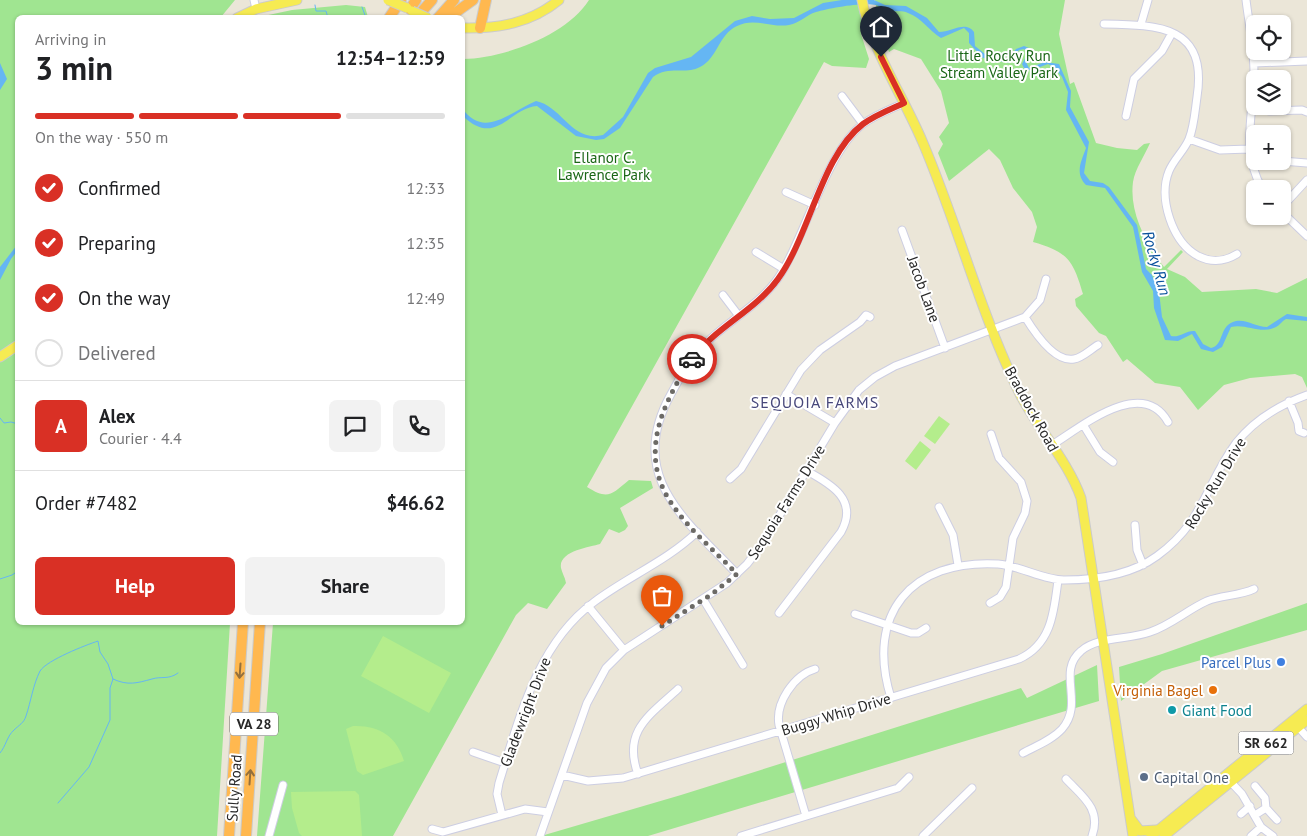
<!DOCTYPE html>
<html lang="en">
<head>
<meta charset="utf-8">
<style>
  :root { --surface:#fff; --page:#f2f2f2; --text:#202124; --muted:#757577; --line:#e0e0e0; --accent:#d93025 }
  body { margin:0; font-family:"PT Sans",sans-serif; background:var(--page); color:var(--text); height:100vh; display:flex; flex-direction:column; font-size:19px; white-space:nowrap }
  * { box-sizing:border-box; margin:0 }
  p { font-size:16px; color:var(--muted) }
  .icon { flex:none; width:28px; height:28px; fill:none; stroke:currentColor; stroke-width:2; stroke-linecap:round; stroke-linejoin:round }
  .map { position:relative; flex:1; overflow:hidden }
  .sheet { position:absolute; left:15px; top:15px; width:450px; height:610px; display:flex; flex-direction:column; background:var(--surface); border-radius:8px; box-shadow:0 1px 4px #0004 }
  .sheet>* { flex:none }
  .fabs { position:absolute; left:1246px; top:15px; display:grid; gap:10px }
  .fabs a { display:grid; place-items:center; width:45px; height:45px; border-radius:8px; background:var(--surface); box-shadow:0 1px 4px #0004; font-size:25px }
  .pin { position:absolute; display:grid; place-items:center; width:42px; height:42px; color:#fff; margin:-51px -21px; border-radius:50% 50% 50% 0; rotate:-45deg; box-shadow:0 0 5px #0007 }
  .pin .icon { rotate:45deg }
  .courier { position:absolute; display:grid; place-items:center; width:50px; height:50px; margin:-25px; border:4px solid #d93025; border-radius:50%; background:#fff; color:#222; box-shadow:0 1px 6px #0007 }
  .overview em { font-style:normal; font-weight:700 }
  .overview div { display:flex; flex-direction:column-reverse }
  .overview { display:flex; align-items:center; justify-content:space-between; height:85px; padding:0 20px }
  h1 { font-size:32px; font-weight:700; line-height:38px }
  .bar { display:grid; grid-template-columns:repeat(4,1fr); gap:8px 5px; align-content:center; height:60px; padding:0 20px }
  .bar i { height:6px; border-radius:4px; background:var(--line) }
  .bar .current { background:var(--accent) }
  .bar p { grid-column:span 4 }
  .line { display:flex; align-items:center; gap:12px; padding:0 20px; border-top:1px solid var(--line) }
  .line div { flex:1 }
  .round { display:grid; place-items:center; flex:none; width:52px; height:52px; border-radius:8px; background:var(--page) }
  ol { padding:0 20px; list-style:none }
  li { display:flex; align-items:center; gap:15px; height:55px }
  li p { margin-inline-start:auto }
  li .icon { padding:5px; border-radius:50%; background:var(--accent); color:#fff; stroke-width:4 }
  li:last-child { color:var(--muted) }
  li i { width:28px; height:28px; border:2px solid var(--line); border-radius:50% }
  .cta { display:flex; gap:10px; margin-top:auto; padding:10px 20px }
  .cta a { flex:1; height:58px; border-radius:8px; background:var(--accent); color:#fff; font-size:20px; font-weight:700; line-height:58px; text-align:center }
  .cta a+a { background:var(--page); color:var(--text) }
  .map>svg:first-child { display:block }
  .green { fill:#a0e591 }
  .pitch { fill:#b4ed8c }
  .water { fill:#65b6f3 }
  .lines { fill:none; stroke-linecap:round; stroke-linejoin:round }
  .stream { stroke:#65b6f3; stroke-width:1 }
  .minor-casing { stroke:#cdcee2; stroke-width:9 }
  .major-casing { stroke:#cbcbcb; stroke-width:11 }
  .highway-casing { stroke:#cbcbcb; stroke-width:12 }
  .minor { stroke:#fff; stroke-width:7 }
  .major { stroke:#f6eb52; stroke-width:9 }
  .highway { stroke:#ffb84f; stroke-width:10 }
  .major-bridge-casing { stroke:#cbcbcb; stroke-width:11; stroke-linecap:butt }
  .major-bridge { stroke:#f6eb52; stroke-width:9 }
  .oneway { stroke:#94703c }
  .done { stroke:#6c6a66; stroke-width:5; stroke-dasharray:0 9 }
  .route { stroke:#d93025; stroke-width:6 }
  .shop-dot { fill:#3f7fe0; stroke:#fff; stroke-width:2 }
  .food-dot { fill:#e8710a; stroke:#fff; stroke-width:2 }
  .culture-dot { fill:#0f9aa8; stroke:#fff; stroke-width:2 }
  .service-dot { fill:#5c6f8a; stroke:#fff; stroke-width:2 }
  .labels { text-anchor:middle; dominant-baseline:central; stroke-width:4; stroke-linejoin:round; paint-order:stroke }
  .shield { fill:#fff; stroke:#686868; stroke-width:1 }
  .shield-label { font-size:14px; font-weight:bold; fill:#282828 }
  .park-label { font-size:15px; fill:#1a6616; stroke:#fff }
  .street-label { font-size:15px; fill:#282828; stroke:#fff }
  .shop-label { font-size:15px; fill:#366cbe; stroke:#fff; text-anchor:end }
  .food-label { font-size:15px; fill:#c56008; stroke:#fff; text-anchor:end }
  .culture-label { font-size:15px; fill:#0d838f; stroke:#fff; text-anchor:start }
  .service-label { font-size:15px; fill:#4e5e75; stroke:#fff; text-anchor:start }
  .water-label { font-size:16px; font-style:italic; fill:#07509c; stroke:#fff }
  .neighbourhood-label { font-size:16px; letter-spacing:1px; fill:#47477a; stroke:#fff }
</style>
</head>
<body>
<div class="map">
<svg width="1307" height="836" viewBox="0 0 1307 836">
  <rect width="100%" height="100%" fill="#ebe6d8"/>
  <path class="green" d="M0 0H235L221 17 18 18 17 340 0 353Z
    M589 0H858L868 36 861 34 869 59 866 68 832 66 824 62 587 487C608 500 611 495 629 480L651 481 653 488 620 508 628 526 625 530 619 533 609 529 600 544C590 547 558 551 561 568 562 573 565 577 566 583L547 609 528 603 516 615 393 836H257L273 623 462 622 463 59C504 58 566 36 589 0Z
    M875 0H1065L1059 34 1070 84 1074 82 1096 143 1117 148 1137 150 1144 144 1150 143C1145 155 1135 169 1133 182 1129 212 1146 244 1164 267L1181 250 1183 252 1167 269 1185 277 1202 292 1256 289 1277 293 1307 278V388L1302 377 1295 374 1250 378 1224 385 1198 410 1180 387 1155 383 1127 359 1123 362 1106 336 1099 333 1076 306 1075 299 1083 294C1073 260 1068 252 1033 242L1037 227 1032 212 1013 188 1000 160 989 149 949 181 938 153 943 144 939 137 949 123 941 91 921 59 894 49 889 52 879 23Z
    M346 5 365 7 368 17H259L292 10Z
    M17 349 18 622 230 623 217 836H0V361Z
    M1307 603V630L1162 671 1121 701 1119 667 1162 654Z
    M1097 665 1099 701 648 836H541L681 795 1021 688 1027 698Z"/>
  <path class="pitch" d="M939 416 950 424 935 444 924 436Z
    M920 441 931 450 916 470 905 461Z
    M383 636 451 673 429 713 361 676Z
    M353 726C378 725 397 736 404 761L363 775 357 771 346 729Z
    M355 791 359 795 362 836H302L299 833 292 808 291 792Z"/>
  <path class="water" d="M842 0H874L885 5 906 6 927 18 939 32C951 32 966 20 974 32L975 46 985 54 1008 60 1016 49 1024 46 1029 48 1032 53 1026 62 1029 68 1045 62 1059 64 1071 91 1070 107 1089 142 1084 173 1090 181 1103 183 1109 187 1137 225 1146 269 1152 275 1159 292 1162 317 1171 336C1180 338 1186 330 1195 331L1203 344 1211 348C1225 345 1218 325 1236 321 1247 319 1256 327 1267 327L1287 314 1307 317V321L1286 319C1282 321 1280 325 1276 327 1261 335 1246 323 1231 327L1222 347 1213 352 1201 349 1192 334 1178 341 1165 340 1154 308 1153 291 1142 272 1133 227 1105 188 1086 185C1074 173 1082 160 1086 148L1066 110 1068 92 1062 77 1054 67 1048 64 1032 70H1025L1022 64 1028 53 1024 49 1019 50 1009 63 983 58 969 43V33L964 28 941 38C929 31 922 18 908 13 902 10 896 12 890 11 885 11 881 7 876 5 863 2 829 8 816 12 806 15 800 23 789 25 771 28 754 17 737 26 718 35 718 58 700 67 685 75 669 65 653 77L620 128 604 139 596 140 576 136 537 106C509 108 496 148 463 116L462 108C484 140 511 111 536 101 562 106 572 143 603 135L623 117 648 73 655 68 691 57 735 21 752 16 770 19 794 18 823 3Z
    M0 63 7 79 0 90Z
    M17 245V251L11 259 0 280V267Z"/>
  <g class="lines">
    <path class="stream" d="M315 5 316 11H326L328 18
      M362 7 366 18
      M0 418 4 423 11 422 18 424
      M0 579 12 575 18 571
      M113 679C128 686 137 683 152 679 161 676 169 680 178 673
      M0 753C6 746 7 736 14 730 19 725 24 723 26 716 31 701 33 685 40 671 47 660 86 645 98 641L100 652 108 664 113 679 110 688V720L89 767 58 803"/>
    <g class="minor-casing">
      <path id="minor" d="M254 0 256 9
        M1246 0C1249 24 1254 48 1254 73 1254 115 1240 148 1262 189
        M1104 24C1160 25 1208 26 1197 97 1195 111 1194 127 1189 139 1184 151 1174 159 1169 171 1158 198 1172 242 1198 256 1212 263 1224 262 1237 254
        M1141 24 1148 0
        M1254 63 1307 61
        M842 96 863 124
        M1269 111 1302 110 1307 112
        M1126 116 1134 79 1162 51 1172 33
        M1189 139 1220 150 1249 149
        M1270 161H1272
        M1282 161 1307 163
        M786 192 815 205
        M1282 207 1307 180
        M1282 212 1307 236
        M902 230 945 348
        M756 252 784 269
        M723 295 739 316
        M1025 317C1033 330 1054 363 1074 359 1082 358 1091 349 1098 345
        M786 394 835 423
        M1289 401 1298 423 1299 431 1304 433
        M1084 426 1100 452 1113 462
        M1052 445C1081 427 1142 376 1168 422
        M730 479 741 469 801 370 820 350 860 322 866 315 870 317
        M939 507 953 535 958 565
        M1135 525 1137 550 1143 565
        M737 574C686 520 625 476 671 394 681 376 690 358 705 344 730 319 764 303 782 272 807 231 827 151 863 124 875 115 891 109 904 103
        M703 599 743 665
        M990 603 1000 597 1006 587 1013 538 1025 513 1027 501 1021 482 999 458 991 434
        M588 606 624 650
        M779 613 841 532C859 500 831 484 807 471
        M855 614 911 633H918L926 628
        M891 698C865 614 911 559 998 564 1021 566 1043 580 1064 580 1096 580 1131 575 1157 556 1204 522 1205 485 1236 443 1255 419 1279 405 1307 395
        M1298 727 1307 737
        M473 752 505 763
        M1023 753C1036 746 1052 740 1062 729 1085 703 1056 672 1081 651 1098 636 1129 640 1150 632 1171 625 1187 610 1207 601 1222 595 1239 596 1254 589
        M638 774C622 731 650 715 678 689
        M562 775 588 781 623 778 1019 659C1052 644 1054 611 1058 580
        M1227 778 1242 794 1261 827 1273 836
        M1066 779C1082 796 1102 809 1092 836
        M1266 808 1277 820
        M1241 814 1250 806
        M502 815 497 794 499 783C519 719 537 644 594 602 627 577 667 561 697 532
        M1255 815 1266 808 1265 798 1255 786
        M806 816 779 725C775 703 794 675 815 669
        M432 829 443 832 525 809 548 812
        M269 836 283 785
        M540 836 587 703 606 668 624 650 727 583 747 564 761 546 835 423 859 390 875 377 895 366 1025 317 1040 300 1046 279
        M741 836 898 788 909 777
        M923 836 972 788
        M1251 836 1261 827"/>
    </g>
    <g class="major-casing">
      <path id="major" d="M862 0C872 52 903 95 923 143 958 225 980 313 1020 394 1038 429 1068 461 1081 498L1133 836
        M237 18 256 9 297 0
        M462 28C498 29 531 23 559 0
        M0 357 18 345
        M1131 819 1140 831 1156 830
        M1151 836 1307 709
        M1164 836 1307 720"/>
    </g>
    <g class="highway-casing">
      <path id="highway" d="M410 9 416 0
        M389 18 401 0
        M416 18 432 0
        M438 18 454 0
        M448 18 473 0
        M480 28 486 0
        M229 836 243 622
        M246 836 260 622"/>
    </g>
    <use href="#minor" class="minor"/>
    <use href="#major" class="major"/>
    <use href="#highway" class="highway"/>
    <g class="major-bridge-casing">
      <path id="major-bridge" d="M388 0 407 8
        M412 11 428 18"/>
    </g>
    <use href="#major-bridge" class="major-bridge"/>
  </g>
  <defs><path id="oneway-shaft" d="M-6 0H5M1.5-3L5.5 0L1.5 3" fill="none" stroke-width="1.6" stroke-linecap="round" stroke-linejoin="round" transform="scale(1.25)"/></defs>
  <g class="oneway">
    <use href="#oneway-shaft" transform="translate(240 671) rotate(94)"/>
    <use href="#oneway-shaft" transform="translate(250 777) rotate(-86)"/>
  </g>
  <g class="lines">
    <path class="done" d="M662 626 712 594 737 574C715 551 687 528 670 501 638 452 664 401 692 359"/>
    <path class="route" d="M692 359C716 327 755 311 778 279 810 235 821 156 863 124 875 115 891 109 904 103L881 57"/>
  </g>
  <circle class="shop-dot" cx="1281" cy="662" r="5"/>
  <circle class="food-dot" cx="1213" cy="690" r="5"/>
  <circle class="culture-dot" cx="1172" cy="710" r="5"/>
  <circle class="service-dot" cx="1144" cy="777" r="5"/>
  <g class="labels">
    <g class="shield">
      <rect x="230" y="712.5" width="48" height="23" rx="4"/>
      <rect x="1238.5" y="731.5" width="55" height="23" rx="4"/>
    </g>
    <g class="shield-label">
      <text x="254" y="724">VA 28</text>
      <text x="1266" y="743">SR 662</text>
    </g>
    <g class="park-label">
      <text x="999" y="55">Little Rocky Run<tspan x="999" dy="17">Stream Valley Park</tspan></text>
      <text x="604" y="157">Ellanor C.<tspan x="604" dy="17">Lawrence Park</tspan></text>
    </g>
    <g class="street-label">
      <text transform="translate(924 289) rotate(70)">Jacob Lane</text>
      <text transform="translate(1032 409) rotate(61)">Braddock Road</text>
      <text transform="translate(1215 483) rotate(-59)">Rocky Run Drive</text>
      <text transform="translate(786 502) rotate(-58)">Sequoia Farms Drive</text>
      <text transform="translate(525 712) rotate(-69)">Gladewright Drive</text>
      <text transform="translate(836 714) rotate(-17)">Buggy Whip Drive</text>
      <text transform="translate(234 788) rotate(-86)">Sully Road</text>
    </g>
    <g class="shop-label">
      <text x="1271" y="662">Parcel Plus</text>
    </g>
    <g class="food-label">
      <text x="1203" y="690">Virginia Bagel</text>
    </g>
    <g class="culture-label">
      <text x="1182" y="710">Giant Food</text>
    </g>
    <g class="service-label">
      <text x="1154" y="777">Capital One</text>
    </g>
    <g class="water-label">
      <text transform="translate(1157 263) rotate(74)">Rocky Run</text>
    </g>
    <g class="neighbourhood-label">
      <text x="815" y="402">SEQUOIA FARMS</text>
    </g>
  </g>
</svg>
<div class="fabs">
<a><svg class="icon" aria-label="locate" viewBox="0 0 24 24"><circle cx="12" cy="12" r="6"/><path d="M12 2v4M12 18v4M2 12h4M18 12h4"/></svg></a>
<a><svg class="icon" aria-label="layers" viewBox="0 0 24 24"><path d="M12 4l9 5-9 5-9-5zM3 14l9 5 9-5"/></svg></a>
<a>+</a>
<a>−</a>
</div>
<div class="pin" style="left:662px;top:626px;background:#ea580c"><svg class="icon" aria-label="bag" viewBox="0 0 24 24"><path d="M5 8h14l-1 12H6zM9 8a3 3 0 0 1 6 0"/></svg></div>
<div class="pin" style="left:881px;top:57px;background:#1f2937"><svg class="icon" aria-label="home" viewBox="0 0 24 24"><path d="M3 11l9-7 9 7M6 9v11h12V9"/></svg></div>
<div class="courier" style="left:692px;top:359px"><svg class="icon" aria-label="car" viewBox="0 0 24 24"><path d="M5 17H2v-5l4-1 3-4h7l3 4 3 1v5h-3M9 17h6M6 11h13"/><circle cx="7" cy="17" r="2"/><circle cx="17" cy="17" r="2"/></svg></div>
<section class="sheet">
<div class="overview"><div><h1>3 min</h1><p>Arriving in</p></div><em>12:54–12:59</em></div>
<div class="bar"><i class="current"></i><i class="current"></i><i class="current"></i><i></i><p>On the way · 550 m</p></div>
<ol>
<li><svg class="icon" aria-label="check" viewBox="0 0 24 24"><path d="M5 12l5 5 9-10"/></svg>Confirmed<p>12:33</p></li>
<li><svg class="icon" aria-label="check" viewBox="0 0 24 24"><path d="M5 12l5 5 9-10"/></svg>Preparing<p>12:35</p></li>
<li><svg class="icon" aria-label="check" viewBox="0 0 24 24"><path d="M5 12l5 5 9-10"/></svg>On the way<p>12:49</p></li>
<li><i></i>Delivered</li>
</ol>
<div class="line" style="height:90px"><b class="round" style="background:var(--accent);color:#fff">A</b><div><b>Alex</b><p>Courier · 4.4</p></div><a class="round"><svg class="icon" aria-label="chat" viewBox="0 0 24 24"><path d="M4 5h16v11H9l-5 4z"/></svg></a><a class="round"><svg class="icon" aria-label="phone" viewBox="0 0 24 24"><path d="M5 4h4l2 5-3 2q2 4 5 5l2-3 5 2v4C11 20 4 13 5 4z"/></svg></a></div>
<div class="line" style="height:65px"><div>Order #7482</div><b>$46.62</b></div>
<div class="cta"><a>Help</a><a>Share</a></div>
</section>
</div>
</body>
</html>
